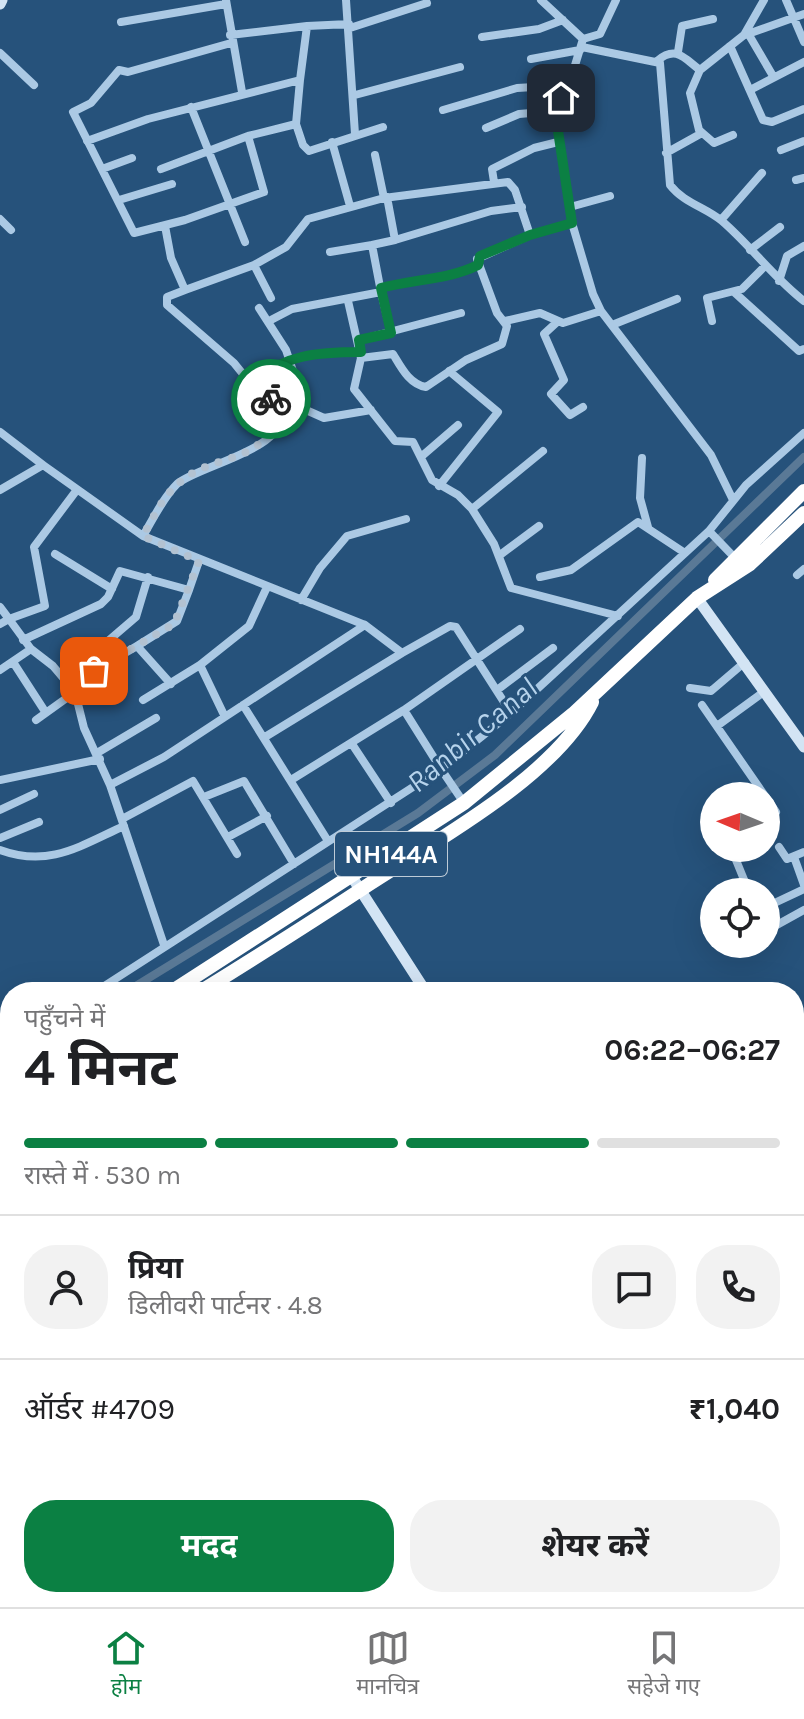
<!DOCTYPE html>
<html lang="hi">
<head>
<meta charset="utf-8">
<style>
  :root { --surface:#fff; --page:#f2f2f2; --text:#202124; --muted:#757577; --line:#e0e0e0; --accent:#0b8043 }
  body { margin:0; font-family:Karla,"Noto Sans Devanagari",sans-serif; background:var(--page); color:var(--text); height:100vh; display:flex; flex-direction:column; font-size:30px; white-space:nowrap }
  * { box-sizing:border-box; margin:0 }
  p { font-size:26px; color:var(--muted) }
  .icon { flex:none; width:44px; height:44px; fill:none; stroke:currentColor; stroke-width:2; stroke-linecap:round; stroke-linejoin:round }
  .map { position:relative; flex:1; overflow:hidden }
  .sheet { position:absolute; left:0px; top:982px; width:804px; height:626px; display:flex; flex-direction:column; background:var(--surface); border-radius:32px 32px 0 0; box-shadow:0 8px 32px #0002 }
  .sheet>* { flex:none }
  .needle { width:52px; rotate:272deg }
  .fabs { position:absolute; left:700px; top:782px; display:grid; gap:16px }
  .fabs a { display:grid; place-items:center; width:80px; height:80px; border-radius:50%; background:var(--surface); box-shadow:0 8px 32px #0002; font-size:40px }
  .pin { position:absolute; display:grid; place-items:center; width:68px; height:68px; color:#fff; margin:-34px; border-radius:16px; box-shadow:0 4px 12px #0006 }
  .courier { position:absolute; display:grid; place-items:center; width:80px; height:80px; margin:-40px; border:6px solid #0b8043; border-radius:50%; background:#fff; color:#222; box-shadow:0 2px 10px #0007 }
  .overview em { font-style:normal; font-weight:700 }
  .overview div { display:flex; flex-direction:column-reverse }
  .overview { display:flex; align-items:center; justify-content:space-between; height:136px; padding:0 24px }
  h1 { font-size:52px; font-weight:700; line-height:60px }
  .bar { display:grid; grid-template-columns:repeat(4,1fr); gap:12px 8px; align-content:center; height:96px; padding:0 24px }
  .bar i { height:10px; border-radius:6px; background:var(--line) }
  .bar .current { background:var(--accent) }
  .bar p { grid-column:span 4 }
  .line { display:flex; align-items:center; gap:20px; padding:0 24px; border-top:2px solid var(--line) }
  .line div { flex:1 }
  .round { display:grid; place-items:center; flex:none; width:84px; height:84px; border-radius:32px; background:var(--page) }
  .primary-button { display:flex; gap:16px; margin-top:auto; padding:16px 24px }
  .primary-button a { flex:1; height:92px; border-radius:32px; background:var(--accent); color:#fff; font-size:32px; font-weight:700; line-height:92px; text-align:center }
  .primary-button a+a { background:var(--page); color:var(--text) }
  .tab-bar { display:flex; justify-content:space-around; align-items:center; height:112px; border-top:2px solid var(--line); background:var(--surface); font-size:22px; color:var(--muted) }
  .tab-bar a { display:grid; justify-items:center; gap:4px }
  .tab-bar .current { color:var(--accent) }
  .map>svg:first-child { display:block }
  .lines { fill:none; stroke-linecap:round; stroke-linejoin:round }
  .canal { stroke:#5a7996; stroke-width:8 }
  .street { stroke:#abc9e4; stroke-width:8 }
  .secondary { stroke:#d3e4f4; stroke-width:11 }
  .highway { stroke:#fff; stroke-width:14 }
  .done { stroke:#b3c2d1; stroke-width:8; stroke-dasharray:0 14.4 }
  .route { stroke:#0b8043; stroke-width:10 }
  .labels { text-anchor:middle; dominant-baseline:central; stroke-width:6; stroke-linejoin:round; paint-order:stroke }
  .shield { fill:#26527b; stroke:#becbd7; stroke-width:2 }
  .shield-label { font-size:26px; font-weight:bold; fill:#fff }
  .water-label { font-size:30px; font-style:italic; fill:#b6d3ec; stroke:#26527b }
</style>
</head>
<body>
<div class="map">
<svg width="804" height="1607" viewBox="0 0 804 1607">
  <rect width="100%" height="100%" fill="#26527b"/>
  <g class="lines">
    <path class="canal" d="M126 992 418 813 495 755 804 457
      M0 1071 10 1064"/>
    <path class="street" d="M226 0 242 92
      M346 0 355 134
      M541 0 583 39 569 85 555 111 572 223 593 294 601 311 711 455 733 500
      M786 0 804 42
      M121 22 226 4
      M350 28 427 3
      M230 35 307 26
      M745 35 804 14
      M749 35 773 76
      M482 37 539 29 563 20
      M583 39 600 34 616 0
      M231 43 128 72 119 70 91 103 73 112 134 233 185 220 264 192 248 136 296 124 300 80
      M730 46 763 120 772 122 804 109
      M582 47 660 63 670 185C684 203 705 207 722 221 751 246 773 277 804 301
      M678 52 682 26 713 19
      M0 53 34 85
      M531 59 580 50
      M657 61C676 45 684 58 700 70L744 35 764 0
      M700 70 690 93 699 130 714 143 733 135
      M750 90 804 62
      M355 95 460 67
      M191 107 245 242
      M443 110 517 88 569 85
      M296 124 303 145 309 151 383 127
      M486 128 519 114 555 111
      M87 141 148 119 300 80 307 26 349 24
      M332 142 350 206
      M781 150 804 141
      M666 153 702 133
      M375 155 384 198 508 182 515 190 530 235 572 223
      M102 169 132 158
      M161 169 248 136
      M796 180 804 178
      M494 182 492 169 534 148 558 142
      M119 200 172 184
      M570 207 610 196
      M0 219 11 230
      M721 220 762 173
      M165 226 171 258 185 290 254 265 286 247 308 219 384 198
      M395 240 491 211 522 207
      M750 250 780 227
      M330 252 372 245
      M254 265 271 298
      M779 281 787 256 804 246
      M381 288C413 279 448 280 478 265
      M185 290 167 297V305L234 363 251 384C284 354 319 352 361 352
      M381 292 391 333
      M734 292 799 351 804 349
      M348 301 361 358 354 389 395 441 413 442 432 480 458 495 472 509 494 544 511 588 618 616
      M259 308 286 350 306 410 324 418 371 410
      M269 321 292 309 381 292 372 245 395 240 387 197
      M505 321 540 313 563 323 601 311
      M712 321 707 298 742 289 764 267
      M556 323 544 334 564 380 551 394 570 415 583 407
      M612 325 677 299
      M359 340 461 313
      M361 358 393 354C401 367 409 384 426 387L466 360 502 344 507 326 497 313 477 259 530 235
      M0 432 43 465
      M422 456 458 425
      M642 458 640 498 648 527
      M439 486 498 412 449 371
      M0 490 43 465 143 536 365 625 402 653 450 626 456 627 511 713 441 769 464 803
      M76 491 34 547 45 606 9 619 31 649 53 666 75 692 84 728 110 785 164 945
      M472 509 543 451
      M709 531 735 558
      M143 536C153 519 163 498 177 484 196 467 288 448 279 415 278 407 271 400 267 393L257 391 251 384
      M55 554 112 589
      M500 555 539 526
      M797 575 804 569
      M540 577 571 570 638 522 685 553
      M301 600 320 568 347 536 406 519
      M0 607 9 619 0 624
      M23 640 101 604 108 597 120 571 189 590 199 561
      M137 646 177 621 189 590
      M118 657 108 641 136 617 148 577
      M13 662 46 713
      M200 665 225 717
      M0 670 31 649
      M70 685 137 646 171 684
      M690 688 711 691 745 662
      M497 690 553 648
      M143 700 200 665 249 626 267 587
      M243 705 328 841
      M702 705 765 796
      M511 713 709 531 746 485 804 433
      M36 720 75 692
      M717 726 765 691
      M265 737 402 653
      M352 744 391 803
      M97 753 156 718
      M0 780 100 759
      M291 780 404 710 520 629
      M110 785 164 757 365 625
      M204 797 244 781 294 864
      M766 797 776 812
      M0 810 34 794
      M122 819 193 781 237 854
      M228 837 267 816
      M0 838 39 822
      M779 847 787 859 804 852
      M0 850C49 868 80 846 124 826
      M794 857 804 885
      M736 860 749 892
      M766 907 804 889
      M766 931 804 910
      M95 992 441 769 404 710
      M0 1049 10 1043
      M0 1463 10 1458
      M0 1498 10 1493
      M121 1598 124 1607
      M326 1598 329 1607
      M568 1598 571 1607
      M608 1598 612 1607
      M47 1601 63 1598
      M501 1607 517 1598
      M582 1607 603 1598"/>
    <path class="secondary" d="M0 4 2 0
      M697 598 804 747
      M352 877 426 992
      M0 1519 10 1530
      M46 1598 50 1607
      M689 1598 692 1607"/>
    <path class="highway" d="M715 580 804 491
      M171 992 464 803 573 714 697 598 750 564 804 513
      M200 992C258 956 315 920 371 883 440 838 555 776 592 702
      M0 1101 10 1094
      M0 1114 10 1108"/>
  </g>
  <g class="lines">
    <path class="done" d="M94 671 174 624 199 561 143 536C153 518 163 496 179 483 215 452 249 468 280 421L271 399"/>
    <path class="route" d="M271 399 251 384C284 354 319 352 361 352L359 340 391 333 381 288C413 279 448 280 478 265L480 256 530 235 572 223 555 111 561 98"/>
  </g>
  <g class="labels">
    <rect class="shield" x="335" y="832" width="112" height="44" rx="6"/>
    <g class="shield-label">
      <text x="391" y="854">NH144A</text>
    </g>
    <g class="water-label">
      <text transform="translate(472 735) rotate(-40)">Ranbir Canal</text>
    </g>
  </g>
</svg>
<div class="fabs">
<a><svg class="needle" viewBox="-14 -14 28 28"><path d="M0-13l5 13h-10z" fill="#e53935"/><path d="M0 13l5-13h-10z" fill="#757577"/></svg></a>
<a><svg class="icon" aria-label="locate" viewBox="0 0 24 24"><circle cx="12" cy="12" r="6"/><path d="M12 2v4M12 18v4M2 12h4M18 12h4"/></svg></a>
</div>
<div class="pin" style="left:94px;top:671px;background:#ea580c"><svg class="icon" aria-label="bag" viewBox="0 0 24 24"><path d="M5 8h14l-1 12H6zM9 8a3 3 0 0 1 6 0"/></svg></div>
<div class="pin" style="left:561px;top:98px;background:#1f2937"><svg class="icon" aria-label="home" viewBox="0 0 24 24"><path d="M3 11l9-7 9 7M6 9v11h12V9"/></svg></div>
<div class="courier" style="left:271px;top:399px"><svg class="icon" aria-label="bike" viewBox="0 0 24 24"><circle cx="6" cy="16" r="4"/><circle cx="18" cy="16" r="4"/><path d="M6 16l4-8h5l3 8M10 8l3 8H6M13 5h3"/></svg></div>
<section class="sheet">
<div class="overview"><div><h1>4 मिनट</h1><p>पहुँचने में</p></div><em>06:22–06:27</em></div>
<div class="bar"><i class="current"></i><i class="current"></i><i class="current"></i><i></i><p>रास्ते में · 530 m</p></div>
<div class="line" style="height:144px"><a class="round"><svg class="icon" aria-label="person" viewBox="0 0 24 24"><circle cx="12" cy="8" r="4"/><path d="M4 21q1-7 8-7t8 7"/></svg></a><div><b>प्रिया</b><p>डिलीवरी पार्टनर · 4.8</p></div><a class="round"><svg class="icon" aria-label="chat" viewBox="0 0 24 24"><path d="M4 5h16v11H9l-5 4z"/></svg></a><a class="round"><svg class="icon" aria-label="phone" viewBox="0 0 24 24"><path d="M5 4h4l2 5-3 2q2 4 5 5l2-3 5 2v4C11 20 4 13 5 4z"/></svg></a></div>
<div class="line" style="height:104px"><div>ऑर्डर #4709</div><b>₹1,040</b></div>
<div class="primary-button"><a>मदद</a><a>शेयर करें</a></div>
</section>
</div>
<nav class="tab-bar">
<a class="current"><svg class="icon" aria-label="home" viewBox="0 0 24 24"><path d="M3 11l9-7 9 7M6 9v11h12V9"/></svg>होम</a>
<a><svg class="icon" aria-label="map" viewBox="0 0 24 24"><path d="M3 6l6-2 6 2 6-2v14l-6 2-6-2-6 2zM9 4v14M15 6v14"/></svg>मानचित्र</a>
<a><svg class="icon" aria-label="saved" viewBox="0 0 24 24"><path d="M7 4h10v16l-5-4-5 4z"/></svg>सहेजे गए</a>
</nav>
</body>
</html>
